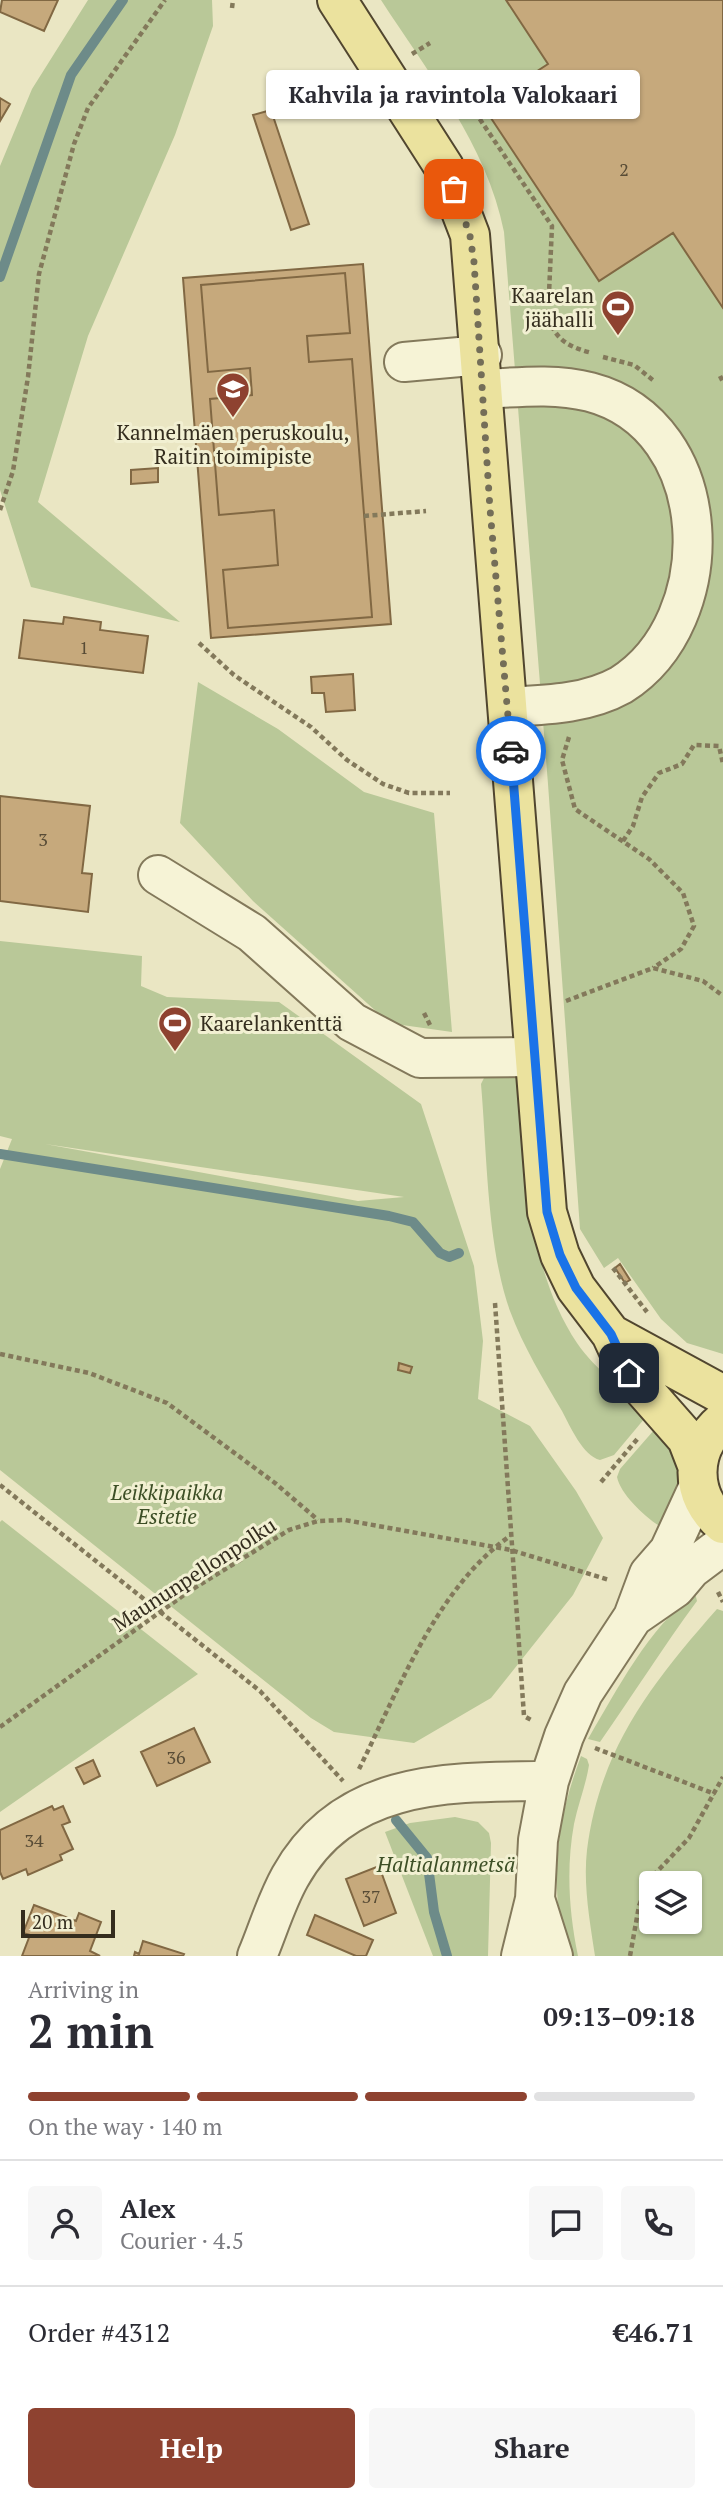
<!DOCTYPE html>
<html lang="en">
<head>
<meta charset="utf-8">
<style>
  :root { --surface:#fff; --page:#f7f7f7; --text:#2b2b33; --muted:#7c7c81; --line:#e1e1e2; --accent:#8e4230 }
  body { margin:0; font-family:"PT Serif",serif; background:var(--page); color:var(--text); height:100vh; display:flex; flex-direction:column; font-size:26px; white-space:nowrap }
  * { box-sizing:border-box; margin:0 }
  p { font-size:23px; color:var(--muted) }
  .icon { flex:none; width:38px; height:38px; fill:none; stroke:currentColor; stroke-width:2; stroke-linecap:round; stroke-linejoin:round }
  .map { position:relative; height:1956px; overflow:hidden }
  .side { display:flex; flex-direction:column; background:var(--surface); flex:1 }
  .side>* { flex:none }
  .fabs { position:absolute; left:639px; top:1871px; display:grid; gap:14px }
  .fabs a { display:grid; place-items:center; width:63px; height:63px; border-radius:7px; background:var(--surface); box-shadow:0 2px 5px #0004; font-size:35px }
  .scale { position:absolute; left:21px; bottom:18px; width:94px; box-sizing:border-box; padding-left:7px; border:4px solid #342d1e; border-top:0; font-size:19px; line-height:24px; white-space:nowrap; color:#342d1e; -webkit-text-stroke:5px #f2f0d2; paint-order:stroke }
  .pin { position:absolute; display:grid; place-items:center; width:60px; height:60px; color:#fff; margin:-30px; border-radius:14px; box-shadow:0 4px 10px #0006 }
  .courier { position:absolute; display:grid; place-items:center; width:70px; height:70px; margin:-35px; border:5px solid #1a73e8; border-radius:50%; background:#fff; color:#222; box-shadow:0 2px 9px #0007 }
  .bubble { position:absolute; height:49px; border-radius:7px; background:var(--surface); box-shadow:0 2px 5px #0004; font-size:23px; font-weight:600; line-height:49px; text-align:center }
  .summary em { font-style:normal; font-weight:600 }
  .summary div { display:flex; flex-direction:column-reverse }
  .summary { display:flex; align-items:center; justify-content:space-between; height:119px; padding:0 28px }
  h1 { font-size:46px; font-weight:600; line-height:52px }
  .bar { display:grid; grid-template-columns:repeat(4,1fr); gap:10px 7px; align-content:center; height:84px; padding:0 28px }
  .bar i { height:9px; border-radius:5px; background:var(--line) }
  .bar .selected { background:var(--accent) }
  .bar p { grid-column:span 4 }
  .line { display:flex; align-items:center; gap:18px; padding:0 28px; border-top:2px solid var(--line) }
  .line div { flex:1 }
  .round { display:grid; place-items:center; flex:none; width:74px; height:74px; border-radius:7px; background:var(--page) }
  .action { display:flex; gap:14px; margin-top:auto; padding:14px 28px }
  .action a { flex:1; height:80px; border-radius:7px; background:var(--accent); color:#fff; font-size:28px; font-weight:600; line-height:80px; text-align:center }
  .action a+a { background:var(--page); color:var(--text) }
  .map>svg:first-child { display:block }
  .green { fill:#b9c898; fill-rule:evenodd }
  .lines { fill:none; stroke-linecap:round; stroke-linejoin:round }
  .stream { stroke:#6d8b89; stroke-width:10 }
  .building { fill:#c6a97c; stroke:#816843; stroke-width:2; fill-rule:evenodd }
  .minor-casing { stroke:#83795b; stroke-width:42 }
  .major-casing { stroke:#51462f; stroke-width:42 }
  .path { stroke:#83795b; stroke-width:4.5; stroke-dasharray:5 3.5; stroke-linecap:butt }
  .minor { stroke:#f6f3d6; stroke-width:38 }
  .major { stroke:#ebe29e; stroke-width:38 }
  .done { stroke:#746e58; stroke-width:7; stroke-dasharray:0 12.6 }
  .route { stroke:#1a73e8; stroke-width:9 }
  .labels { text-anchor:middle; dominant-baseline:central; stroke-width:6; stroke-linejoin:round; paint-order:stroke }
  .number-label { font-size:18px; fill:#584c36 }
  .poi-label { font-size:21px; fill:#342d1e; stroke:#f2f0d2; text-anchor:end }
  .park-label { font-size:21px; font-style:italic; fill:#3d4f26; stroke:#f2f0d2 }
  .street-label { font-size:21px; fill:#342d1e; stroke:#f2f0d2 }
</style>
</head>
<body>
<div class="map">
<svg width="723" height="1956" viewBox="0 0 723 1956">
  <rect width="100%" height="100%" fill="#eae6c3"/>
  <path class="green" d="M88 0H212L213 26 175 135 88 336 38 502 180 622 31 587 0 490V166L32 89Z
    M381 0H723V1354L687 1343 661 1319 618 1258 604 1268 580 1229 548 784 504 232C487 145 428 73 381 0Z
    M198 682 278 729 364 792 434 813 452 1032 395 1024 377 1012 253 901 180 823Z
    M0 941 142 956 141 986 167 997 279 1002 421 1104 474 1266 483 1341 478 1399 530 1426 576 1491 603 1538 573 1595 491 1698 414 1743 334 1732 311 1718 0 1470V1169L12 1139 0 1136ZM45 1144 404 1197 358 1201Z
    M518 1075C527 1165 525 1265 577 1343 595 1370 626 1391 650 1412L614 1455 600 1460C583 1456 570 1426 562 1411 543 1379 523 1346 510 1311 487 1247 487 1153 481 1084L485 1076Z
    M661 1422C689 1467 680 1482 666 1530 649 1521 621 1496 617 1477L620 1469Z
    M2 1520 198 1674 0 1812V1522Z
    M695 1593 697 1601C663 1647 633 1695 600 1742L588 1739C618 1688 648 1629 695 1593Z
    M717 1609 723 1611V1956H595C590 1922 583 1885 587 1850 600 1748 652 1683 717 1609ZM690 1883V1922H651V1883Z
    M581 1756 587 1759 589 1765C586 1785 578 1804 574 1824 566 1868 569 1913 578 1956H565C551 1881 554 1828 581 1756Z
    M455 1817 478 1822 489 1833 491 1843 488 1956H433L385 1832 410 1823Z"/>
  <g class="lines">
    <path class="stream" d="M0 277 71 75 123 0
      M0 1154 389 1216 413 1222 440 1253 449 1257 459 1253
      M396 1820 427 1858 434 1912 447 1956"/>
  </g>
  <path class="building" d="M2 0H58L44 31 0 12Z
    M506 0H723V308L673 233 599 281 483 106 548 64Z
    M0 98 10 104 0 121Z
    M271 110 309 224 291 230 253 115Z
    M363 264 391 624 211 638 183 278ZM345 273 350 333 307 336 309 362 352 359 372 617 228 628 223 570 278 565 274 510 219 515 210 399 252 395 250 368 208 372 201 285Z
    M345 273 350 333 307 336 309 362 352 359 372 617 228 628 223 570 278 565 274 510 219 515 210 399 252 395 250 368 208 372 201 285Z
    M158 468V482L131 484V470Z
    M64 617 101 622 100 630 148 636 143 673 19 658 24 620 63 624Z
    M353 674 355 710 326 712 324 693H312L311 677Z
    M0 796 90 806 82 873 92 874 88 912 0 901Z
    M620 1264 630 1280 625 1283 615 1268Z
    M399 1363 412 1367 410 1373 398 1370Z
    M194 1728 210 1762 157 1786 141 1752Z
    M93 1760 100 1776 84 1784 76 1768Z
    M52 1806 54 1810 63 1806 70 1822 62 1825 73 1849 60 1855 62 1860 28 1875 26 1869 3 1879 0 1872V1830Z
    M379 1866 396 1913 364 1926 346 1879Z
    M34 1905 76 1921 79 1913 101 1922 90 1951 100 1956H22L30 1935 23 1933Z
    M315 1915 373 1940 366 1956H356L307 1935Z
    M143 1941 184 1954 183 1956H134L135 1952 139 1954Z"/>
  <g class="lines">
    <g class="minor-casing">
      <path id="minor" d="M404 362 482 355
        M484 389C519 387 556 383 590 392 719 426 723 621 621 685 587 704 546 705 508 707
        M158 875 252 933 352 1022 420 1058 533 1057
        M633 1617 675 1588 691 1569 723 1545
        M535 1899 553 1956
        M257 1956C268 1930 276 1902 290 1877 345 1778 450 1782 549 1781
        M521 1956 535 1899 538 1840 549 1781 564 1736 583 1693 633 1617 649 1574 669 1551 698 1488"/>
    </g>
    <g class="major-casing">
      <path id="major" d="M337 0 444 167 470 235 547 1212 560 1255 576 1288 611 1334 629 1373 687 1439 697 1465
        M611 1334 723 1395
        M723 1421C689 1449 689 1496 723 1524"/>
    </g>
    <path class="path" d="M232 8 233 0
      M412 54 430 43
      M475 112 552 226 548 316C555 340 569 347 592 353
      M603 357 634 365 654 381
      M720 376 723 382
      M0 510 13 471 28 377 39 274 74 144 88 108 165 0
      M364 516 426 511
      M199 643 234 675 311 727 347 760 383 784 409 793H450
      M569 737 562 760 575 809 649 859 683 893 694 926 681 949 653 968
      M623 841 633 826 642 797 659 773 682 764 694 745 719 746 723 764
      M566 1001 653 968 703 981 723 996
      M424 1013 430 1025
      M613 1268 647 1312
      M495 1303 524 1716 533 1721
      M0 1354 89 1373 167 1403 275 1483 318 1520
      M601 1482 639 1437
      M0 1485 260 1691 343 1781
      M718 1592 723 1602
      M0 1727 188 1592 289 1530 318 1521 345 1520 511 1550 609 1580
      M595 1748 715 1794
      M359 1769C398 1691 437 1587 510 1536
      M630 1956 639 1906 649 1880 689 1838 723 1777"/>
    <use href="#minor" class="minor"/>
    <use href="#major" class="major"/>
  </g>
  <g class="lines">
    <path class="done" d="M454 189 470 236 474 262 490 509 511 751"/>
    <path class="route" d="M511 751 547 1212 560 1255 576 1288 611 1334 629 1373"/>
  </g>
  <defs>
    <g id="stadium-pin" transform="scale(1.75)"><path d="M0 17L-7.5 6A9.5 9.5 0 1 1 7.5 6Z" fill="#8e4230" stroke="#f2f0d2"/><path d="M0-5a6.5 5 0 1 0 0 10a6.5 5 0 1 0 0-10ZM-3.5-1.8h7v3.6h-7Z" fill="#fff"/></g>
    <g id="school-pin" transform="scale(1.75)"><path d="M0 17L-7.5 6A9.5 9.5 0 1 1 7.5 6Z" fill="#8e4230" stroke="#f2f0d2"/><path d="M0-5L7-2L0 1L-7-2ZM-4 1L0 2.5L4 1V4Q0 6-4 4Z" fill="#fff"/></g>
  </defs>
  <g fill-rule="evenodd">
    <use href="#stadium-pin" x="618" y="307"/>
    <use href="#school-pin" x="233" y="389"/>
    <use href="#stadium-pin" x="175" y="1023"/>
  </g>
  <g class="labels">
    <g class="number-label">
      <text x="624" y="169">2</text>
      <text x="84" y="647">1</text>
      <text x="43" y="839">3</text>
      <text x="176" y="1757">36</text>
      <text x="34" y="1840">34</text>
      <text x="371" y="1896">37</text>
    </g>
    <g class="poi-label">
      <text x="594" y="295">Kaarelan<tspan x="594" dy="24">jäähalli</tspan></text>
      <text x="233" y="432" text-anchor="middle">Kannelmäen peruskoulu,<tspan x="233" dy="24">Raitin toimipiste</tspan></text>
      <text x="200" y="1023" text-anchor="start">Kaarelankenttä</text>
    </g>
    <g class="park-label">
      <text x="167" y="1492">Leikkipaikka<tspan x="167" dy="24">Estetie</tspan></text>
      <text x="446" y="1864">Haltialanmetsä</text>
    </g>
    <g class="street-label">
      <text transform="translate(194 1574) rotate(-33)">Maununpellonpolku</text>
    </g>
  </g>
</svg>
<div class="fabs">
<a><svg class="icon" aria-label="layers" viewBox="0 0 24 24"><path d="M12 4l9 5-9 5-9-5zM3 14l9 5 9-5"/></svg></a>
</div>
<div class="scale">20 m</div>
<div class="pin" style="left:454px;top:189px;background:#ea580c"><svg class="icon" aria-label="bag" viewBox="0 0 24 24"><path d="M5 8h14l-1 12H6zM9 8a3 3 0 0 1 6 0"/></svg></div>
<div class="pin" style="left:629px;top:1373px;background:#1f2937"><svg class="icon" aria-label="home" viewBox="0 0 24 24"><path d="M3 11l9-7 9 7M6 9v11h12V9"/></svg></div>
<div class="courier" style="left:511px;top:751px"><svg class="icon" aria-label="car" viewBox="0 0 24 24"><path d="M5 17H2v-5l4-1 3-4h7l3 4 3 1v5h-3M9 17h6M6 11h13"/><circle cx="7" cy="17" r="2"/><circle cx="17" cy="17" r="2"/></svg></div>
<div class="bubble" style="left:266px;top:70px;width:374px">Kahvila ja ravintola Valokaari</div>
</div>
<section class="side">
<div class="summary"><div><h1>2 min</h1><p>Arriving in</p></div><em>09:13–09:18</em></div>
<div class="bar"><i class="selected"></i><i class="selected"></i><i class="selected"></i><i></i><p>On the way · 140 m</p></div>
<div class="line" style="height:126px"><a class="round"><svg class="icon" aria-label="person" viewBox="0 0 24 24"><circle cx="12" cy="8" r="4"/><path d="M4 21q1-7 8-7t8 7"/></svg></a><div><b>Alex</b><p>Courier · 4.5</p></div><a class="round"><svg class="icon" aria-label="chat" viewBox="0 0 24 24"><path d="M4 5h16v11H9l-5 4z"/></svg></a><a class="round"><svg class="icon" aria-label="phone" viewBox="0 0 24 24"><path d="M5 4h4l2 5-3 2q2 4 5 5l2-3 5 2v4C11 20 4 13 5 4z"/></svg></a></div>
<div class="line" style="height:91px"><div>Order #4312</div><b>€46.71</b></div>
<div class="action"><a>Help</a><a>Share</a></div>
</section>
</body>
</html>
